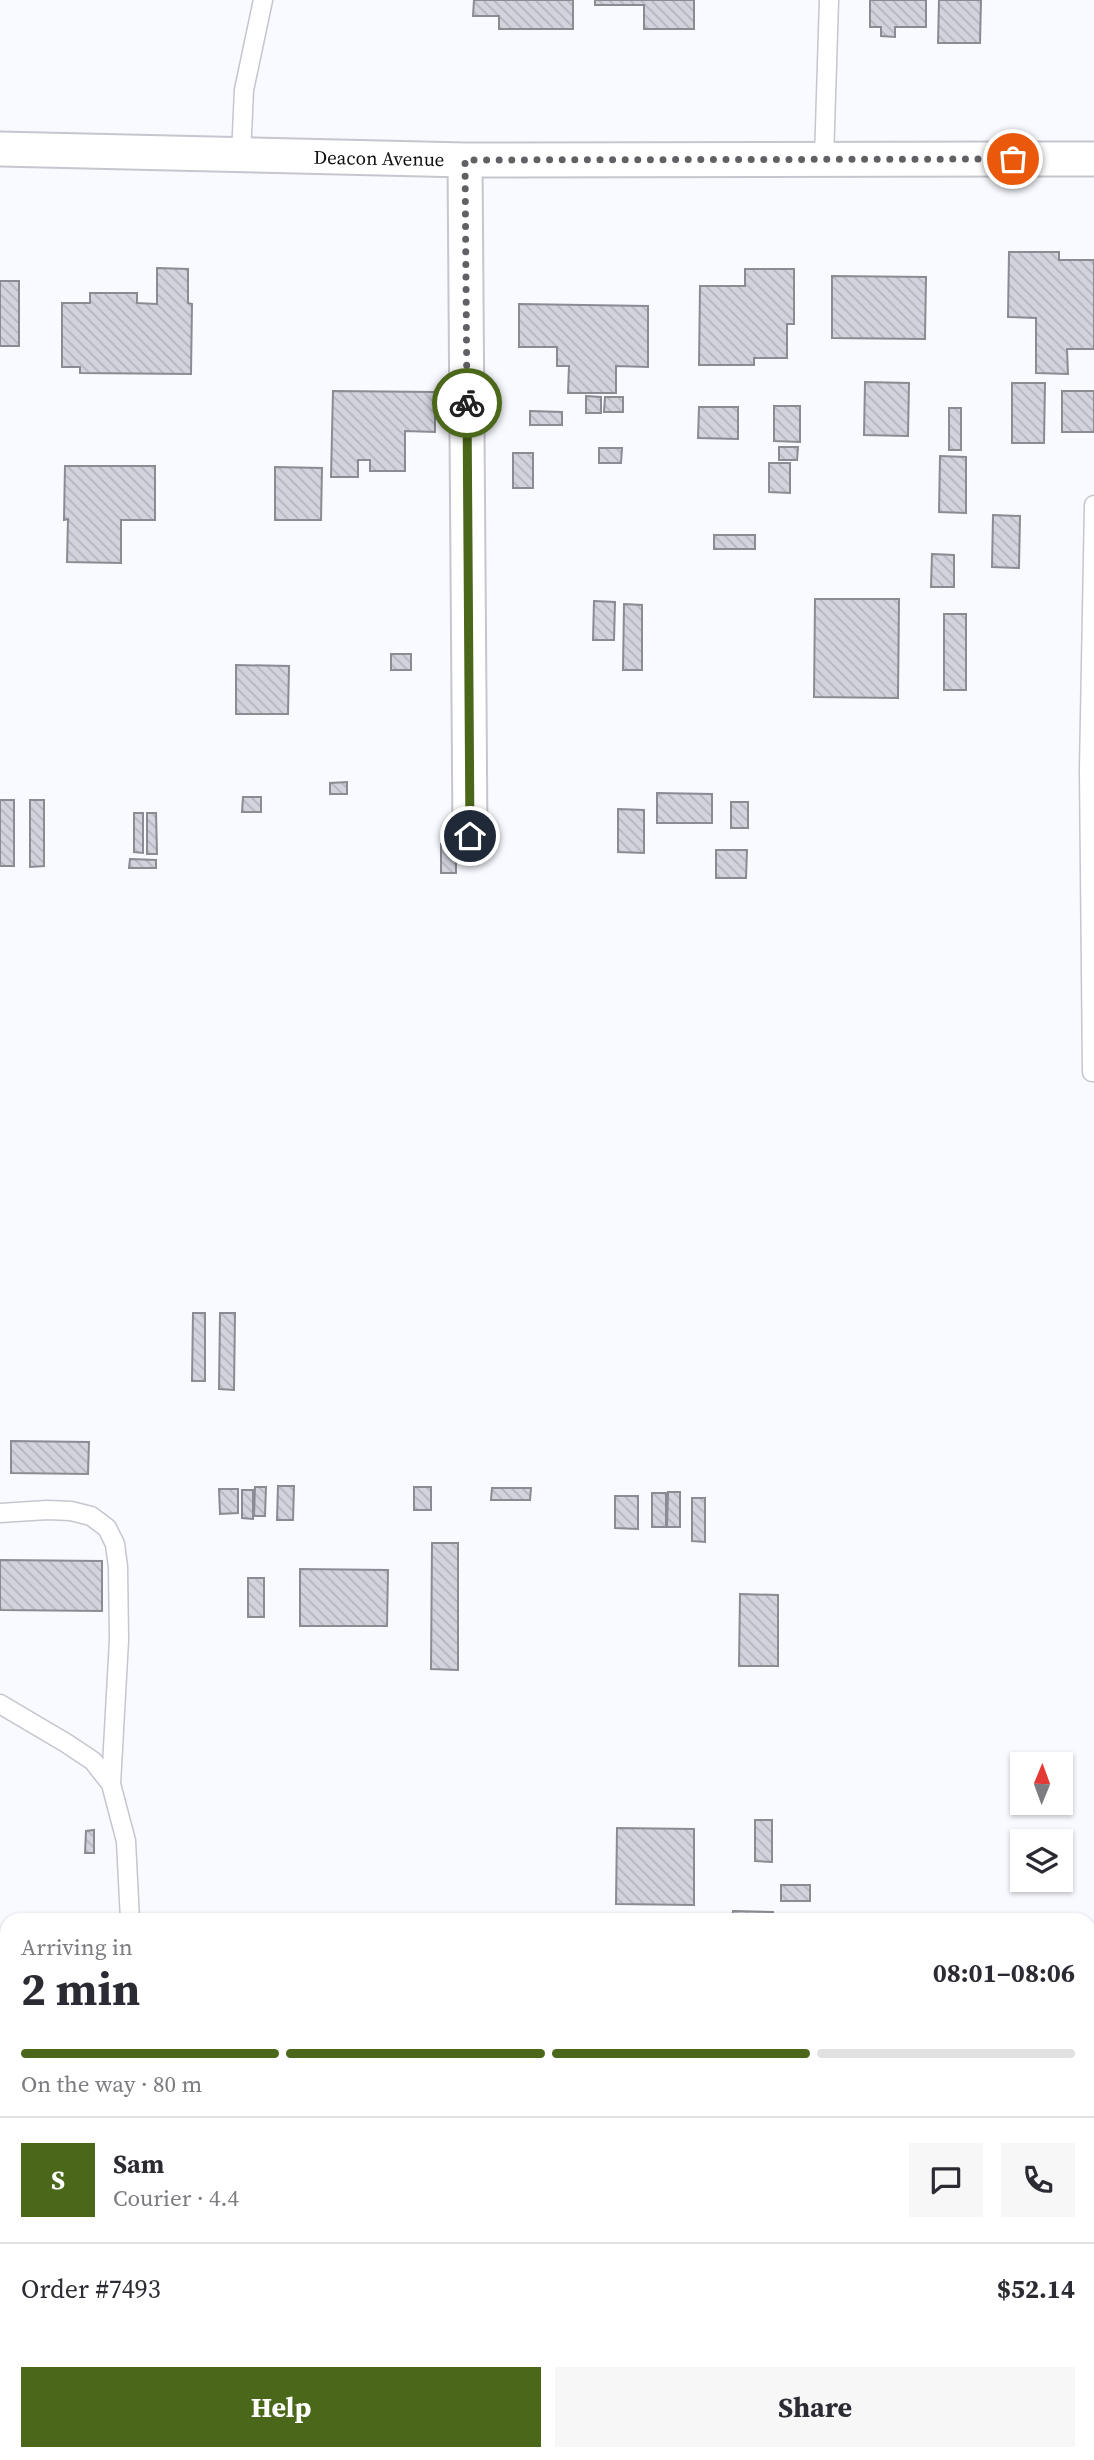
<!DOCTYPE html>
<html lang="en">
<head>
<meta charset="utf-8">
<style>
  :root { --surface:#fff; --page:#f7f7f7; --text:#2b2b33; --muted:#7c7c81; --line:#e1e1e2; --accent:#4b671a }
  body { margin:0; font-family:"Source Serif 4",serif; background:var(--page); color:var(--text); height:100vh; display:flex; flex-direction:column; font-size:26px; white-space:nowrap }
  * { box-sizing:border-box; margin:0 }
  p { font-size:23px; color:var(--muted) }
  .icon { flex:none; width:38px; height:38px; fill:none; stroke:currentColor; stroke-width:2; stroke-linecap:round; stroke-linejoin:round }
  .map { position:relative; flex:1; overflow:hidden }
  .side { position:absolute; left:0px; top:1913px; width:1096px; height:548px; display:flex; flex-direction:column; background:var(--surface); border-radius:21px 21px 0 0; box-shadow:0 2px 5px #0004 }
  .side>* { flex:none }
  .needle { width:46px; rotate:1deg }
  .fabs { position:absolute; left:1010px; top:1752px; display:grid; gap:14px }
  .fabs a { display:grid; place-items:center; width:63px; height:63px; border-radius:0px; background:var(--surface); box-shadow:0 2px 5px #0004; font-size:35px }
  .pin { position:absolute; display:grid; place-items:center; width:60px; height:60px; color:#fff; margin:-30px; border:4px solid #fff; border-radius:50%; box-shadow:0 2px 7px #0007 }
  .courier { position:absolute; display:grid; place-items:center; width:70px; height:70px; margin:-35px; border:5px solid #4b671a; border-radius:50%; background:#fff; color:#222; box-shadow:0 2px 9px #0007 }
  .headline em { font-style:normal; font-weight:700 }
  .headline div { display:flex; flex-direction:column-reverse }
  .headline { display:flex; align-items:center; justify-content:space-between; height:119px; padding:0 21px }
  h1 { font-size:46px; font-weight:700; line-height:52px }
  .bar { display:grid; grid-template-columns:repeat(4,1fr); gap:10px 7px; align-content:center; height:84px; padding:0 21px }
  .bar i { height:9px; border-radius:5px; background:var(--line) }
  .bar .on { background:var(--accent) }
  .bar p { grid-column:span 4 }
  .line { display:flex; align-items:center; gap:18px; padding:0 21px; border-top:2px solid var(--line) }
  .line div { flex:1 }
  .round { display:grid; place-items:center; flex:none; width:74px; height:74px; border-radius:0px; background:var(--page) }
  .button { display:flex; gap:14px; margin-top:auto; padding:14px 21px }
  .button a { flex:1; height:80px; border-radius:0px; background:var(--accent); color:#fff; font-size:28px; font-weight:700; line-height:80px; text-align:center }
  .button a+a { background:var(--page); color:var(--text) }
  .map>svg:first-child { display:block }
  .building { fill:url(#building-back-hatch); stroke:#8a8b93; stroke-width:2 }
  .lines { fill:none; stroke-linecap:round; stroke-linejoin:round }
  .lane-casing { stroke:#c5c6cf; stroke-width:21 }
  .street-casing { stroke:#c5c6cf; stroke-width:37 }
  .lane { stroke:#fff; stroke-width:18 }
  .street { stroke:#fff; stroke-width:33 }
  .done { stroke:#616165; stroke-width:7; stroke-dasharray:0 12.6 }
  .route { stroke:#4b671a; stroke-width:9 }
  .labels { text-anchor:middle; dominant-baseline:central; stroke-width:5; stroke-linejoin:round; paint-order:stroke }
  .street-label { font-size:19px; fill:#0f0f12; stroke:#fff }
</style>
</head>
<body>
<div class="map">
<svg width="1094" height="2460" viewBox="0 0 1094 2460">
  <defs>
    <pattern id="building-back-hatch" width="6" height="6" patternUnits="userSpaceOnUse" patternTransform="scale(1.75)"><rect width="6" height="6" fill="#d2d3dc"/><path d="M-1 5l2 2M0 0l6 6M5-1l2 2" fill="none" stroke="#b3b4bc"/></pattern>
  </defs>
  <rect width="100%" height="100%" fill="#f9faff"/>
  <path class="building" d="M474 0H573V29H499V16H473Z
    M595 0H694V29H644V5H595Z
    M870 0H926V27H895V37L881 36V27H870Z
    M939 0H981L980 43H938Z
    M1009 252H1059V260H1094V349H1067L1068 374 1036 373V318L1008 317Z
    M157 268 188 269V303L192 304 191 374 80 373V367H62V303H90V293H137V303L157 304Z
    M745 269H794V324H787V358H754V365H699L700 286H745Z
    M832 276 926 277 925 339 832 338Z
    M0 281H19V346H0Z
    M519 304 648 306V367L616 366V393H568L569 366H557V347H519Z
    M865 382 909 383 908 436 864 435Z
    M1012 383H1045L1044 443H1012Z
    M333 391 435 392V432L405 431V471H370V460H358V477H331Z
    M1062 391H1094V432H1062Z
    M586 396 601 397V413H586Z
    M605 397H623V412H604Z
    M774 406H800V442L774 441Z
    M699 407H738V439L698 438Z
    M949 408H961V450H949Z
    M530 411 562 412V425H530Z
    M779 447H798L797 460H779Z
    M599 448H622L621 463H599Z
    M513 453H533V488H513Z
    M940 456 966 457V513L939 512Z
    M769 463H790V493L769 492Z
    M65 466H155V520H121V563L67 562 68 519 64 520Z
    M275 467 322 468 321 520H275Z
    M993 515 1020 516 1019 568 992 567Z
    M714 535H755V549H714Z
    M932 554 954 555V587H931Z
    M815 599H899L898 698 814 697Z
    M594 601 615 602 614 640H593Z
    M624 604 642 605V670H623Z
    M944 614H966V690H944Z
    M391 654H411V670H391Z
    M236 665 289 666 288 714H236Z
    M347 782V794H330V783Z
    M657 793 712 794V823H657Z
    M243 797H261V812H242Z
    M0 800H14V866H0Z
    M30 800H44V866L30 867Z
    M731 802H748V828H731Z
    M618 809 644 810V853L618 852Z
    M134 813H143V853L134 852Z
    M147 813H156L157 854H147Z
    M441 844H456V873H441Z
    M716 850H747L746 878H716Z
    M130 859 156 860V868H129Z
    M193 1313H205V1381H192Z
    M220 1313H235L234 1390 219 1389Z
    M11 1441 89 1442 88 1474 11 1473Z
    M278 1486H294L293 1520H277Z
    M255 1487H266L265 1516H254Z
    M414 1487H431V1510H414Z
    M492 1488H531L530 1500H491Z
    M219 1489H238V1513L220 1514Z
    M242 1490H253V1519L242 1518Z
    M668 1492H680V1527H667Z
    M652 1493H666V1527H652Z
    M615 1496H638V1529L615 1528Z
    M692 1498H705V1542L692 1541Z
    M432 1543H458V1670L431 1669Z
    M0 1560 102 1561V1611L0 1610Z
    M300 1569 388 1570 387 1626H300Z
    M248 1578H264V1617H248Z
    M740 1594 778 1595V1666H739Z
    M755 1820H772V1862L755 1861Z
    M617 1828 694 1829V1905L616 1904Z
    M94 1830V1853H85L86 1831Z
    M781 1885H810V1901H781Z
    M733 1911 773 1912 774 1920H732Z"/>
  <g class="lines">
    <g class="lane-casing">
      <path id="lane" d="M241 155 244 90 263 0
        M824 160 829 0
        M1094 505 1089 770H1094
        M1089 770 1092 1072H1094
        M0 1513 47 1510 71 1511 91 1516 107 1528 115 1544 118 1567 119 1640 111 1784 126 1841 130 1920
        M0 1704 66 1743 93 1761 111 1784
        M1088 2367H1094
        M957 2460V2454"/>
    </g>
    <g class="street-casing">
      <path id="street" d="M0 149 465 160 1094 159
        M465 160 470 836
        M0 2380H7"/>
    </g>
    <use href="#lane" class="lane"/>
    <use href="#street" class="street"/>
  </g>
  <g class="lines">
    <path class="done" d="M467 403 465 160 1013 159"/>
    <path class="route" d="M467 403 470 836"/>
  </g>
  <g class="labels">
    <g class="street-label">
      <text transform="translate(379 158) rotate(1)">Deacon Avenue</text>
    </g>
  </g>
</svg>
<div class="fabs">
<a><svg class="needle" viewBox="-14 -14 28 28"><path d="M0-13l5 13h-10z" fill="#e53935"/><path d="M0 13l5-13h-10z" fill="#7c7c81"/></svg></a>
<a><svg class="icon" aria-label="layers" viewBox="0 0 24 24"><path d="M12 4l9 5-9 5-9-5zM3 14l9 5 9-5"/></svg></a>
</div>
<div class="pin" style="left:1013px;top:159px;background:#ea580c"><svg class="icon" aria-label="bag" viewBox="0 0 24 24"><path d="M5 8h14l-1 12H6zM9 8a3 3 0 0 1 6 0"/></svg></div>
<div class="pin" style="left:470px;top:836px;background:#1f2937"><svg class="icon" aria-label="home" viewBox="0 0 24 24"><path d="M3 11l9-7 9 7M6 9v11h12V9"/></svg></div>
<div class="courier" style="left:467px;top:403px"><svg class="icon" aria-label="bike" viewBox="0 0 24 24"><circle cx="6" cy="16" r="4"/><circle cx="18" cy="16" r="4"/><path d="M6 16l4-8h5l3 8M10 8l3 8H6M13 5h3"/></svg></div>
<section class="side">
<div class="headline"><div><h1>2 min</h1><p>Arriving in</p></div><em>08:01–08:06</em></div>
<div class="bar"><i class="on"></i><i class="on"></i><i class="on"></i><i></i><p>On the way · 80 m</p></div>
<div class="line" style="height:126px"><b class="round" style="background:var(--accent);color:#fff">S</b><div><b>Sam</b><p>Courier · 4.4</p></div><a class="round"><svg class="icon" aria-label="chat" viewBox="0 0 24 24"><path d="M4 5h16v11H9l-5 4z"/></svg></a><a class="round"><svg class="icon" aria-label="phone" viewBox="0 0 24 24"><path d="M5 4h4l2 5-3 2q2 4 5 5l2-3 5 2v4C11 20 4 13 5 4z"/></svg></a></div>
<div class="line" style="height:91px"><div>Order #7493</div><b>$52.14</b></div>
<div class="button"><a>Help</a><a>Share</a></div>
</section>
</div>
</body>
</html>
